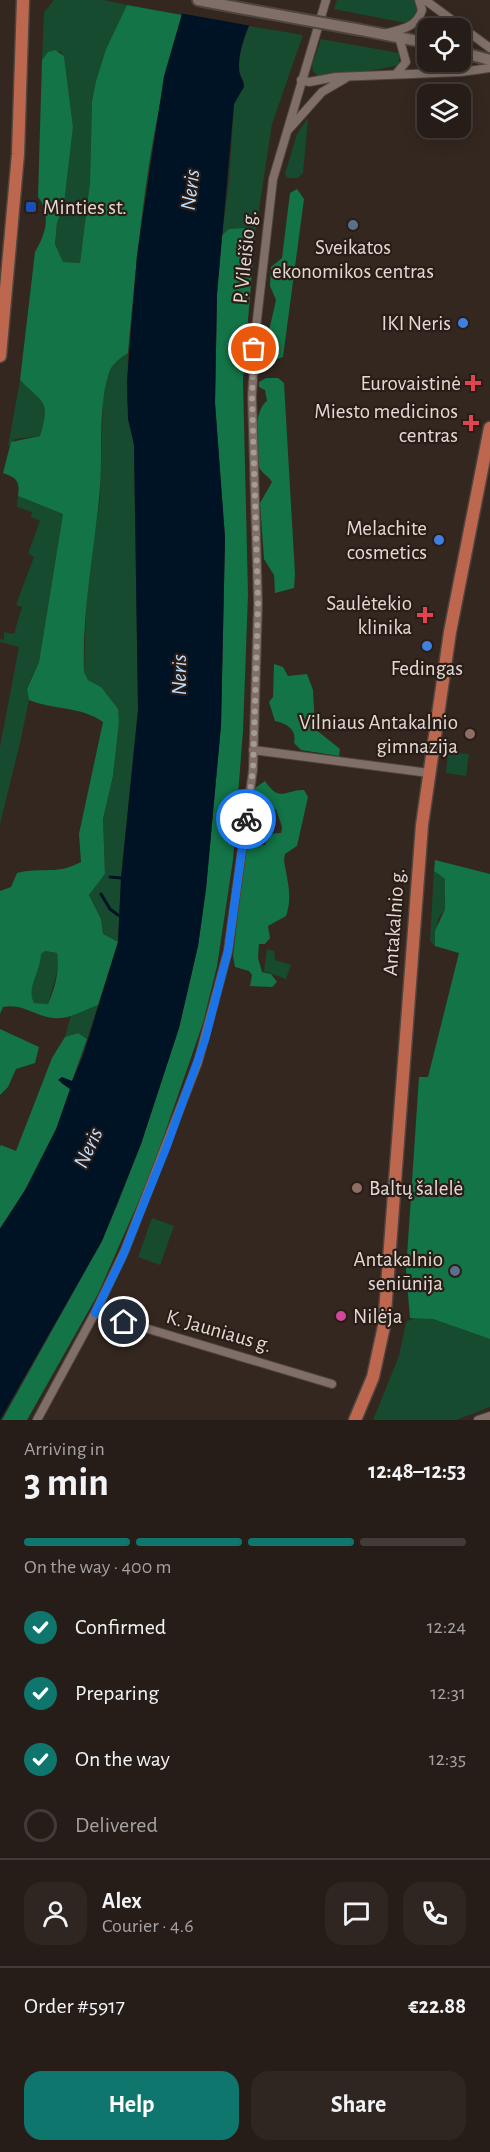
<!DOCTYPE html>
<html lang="en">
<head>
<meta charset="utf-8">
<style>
  :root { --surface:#271d18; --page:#2f2621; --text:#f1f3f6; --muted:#a4a2a2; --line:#433b37; --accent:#0f766e }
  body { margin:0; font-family:"Alegreya Sans",sans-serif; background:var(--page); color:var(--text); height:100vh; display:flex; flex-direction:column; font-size:22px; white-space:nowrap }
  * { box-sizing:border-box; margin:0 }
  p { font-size:20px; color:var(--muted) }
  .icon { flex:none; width:33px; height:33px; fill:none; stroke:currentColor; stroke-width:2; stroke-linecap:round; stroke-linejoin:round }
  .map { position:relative; height:1420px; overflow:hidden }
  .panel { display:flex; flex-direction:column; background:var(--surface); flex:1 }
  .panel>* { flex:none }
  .tools { position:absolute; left:417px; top:18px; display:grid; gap:12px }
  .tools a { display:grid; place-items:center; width:54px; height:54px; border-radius:12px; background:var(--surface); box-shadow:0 3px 15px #0003,0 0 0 2px var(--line); font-size:30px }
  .pin { position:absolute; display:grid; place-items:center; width:51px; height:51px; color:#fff; margin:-26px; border:3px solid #fff; border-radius:50%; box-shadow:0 2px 6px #0007 }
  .courier { position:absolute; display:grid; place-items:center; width:60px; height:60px; margin:-30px; border:4px solid #1a73e8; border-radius:50%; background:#fff; color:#222; box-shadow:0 2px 8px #0007 }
  .overview em { font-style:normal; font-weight:600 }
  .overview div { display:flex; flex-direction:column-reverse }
  .overview { display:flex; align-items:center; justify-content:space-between; height:102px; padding:0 24px }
  h1 { font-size:39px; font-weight:600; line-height:45px }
  .bar { display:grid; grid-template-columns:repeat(4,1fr); gap:9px 6px; align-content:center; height:72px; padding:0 24px }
  .bar i { height:8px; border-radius:4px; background:var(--line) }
  .bar .current { background:var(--accent) }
  .bar p { grid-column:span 4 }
  .line { display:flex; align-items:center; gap:15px; padding:0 24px; border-top:2px solid var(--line) }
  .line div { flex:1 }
  .round { display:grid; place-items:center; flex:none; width:63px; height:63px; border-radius:18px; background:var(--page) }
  ol { padding:0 24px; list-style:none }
  li { display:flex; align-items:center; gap:18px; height:66px }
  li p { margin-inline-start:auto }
  li .icon { padding:6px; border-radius:50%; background:var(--accent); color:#fff; stroke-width:4 }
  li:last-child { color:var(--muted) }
  li i { width:33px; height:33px; border:3px solid var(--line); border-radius:50% }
  .primary-button { display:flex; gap:12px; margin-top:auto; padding:12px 24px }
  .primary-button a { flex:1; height:69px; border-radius:18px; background:var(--accent); color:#fff; font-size:24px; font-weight:600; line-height:69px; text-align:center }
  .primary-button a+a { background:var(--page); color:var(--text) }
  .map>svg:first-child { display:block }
  .green { fill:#164b30 }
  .forest { fill:#127447; fill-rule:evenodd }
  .water { fill:#001324 }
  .pier { fill:#342720 }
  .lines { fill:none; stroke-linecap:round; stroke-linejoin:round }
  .stream { stroke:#001324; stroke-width:3 }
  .street-casing { stroke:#4f443f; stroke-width:10 }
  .secondary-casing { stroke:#4f443f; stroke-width:14 }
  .primary-casing { stroke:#4f443f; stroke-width:15 }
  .street { stroke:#7f6f68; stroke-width:8 }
  .secondary { stroke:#7f6f68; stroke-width:10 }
  .primary { stroke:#bd684e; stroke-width:12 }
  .secondary-bridge-casing { stroke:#4f443f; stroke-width:14; stroke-linecap:butt }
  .secondary-bridge { stroke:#7f6f68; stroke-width:10 }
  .done { stroke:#a59b96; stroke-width:6; stroke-dasharray:0 10.8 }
  .route { stroke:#1a73e8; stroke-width:8 }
  .transit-dot { fill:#1a4fb4; stroke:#2a1d17; stroke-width:2 }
  .service-dot { fill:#5c6f8a; stroke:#2a1d17; stroke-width:2 }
  .shop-dot { fill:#3f7fe0; stroke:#2a1d17; stroke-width:2 }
  .health-dot { fill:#e0444e; stroke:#2a1d17; stroke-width:2 }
  .education-dot { fill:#8d6e63; stroke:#2a1d17; stroke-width:2 }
  .hotel-dot { fill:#d1479c; stroke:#2a1d17; stroke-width:2 }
  .labels { text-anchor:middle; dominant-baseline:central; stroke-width:4.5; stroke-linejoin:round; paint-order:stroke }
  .poi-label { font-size:21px; fill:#e2d9d5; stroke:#2a1d17; text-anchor:end }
  .street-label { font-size:21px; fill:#e2d9d5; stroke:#2a1d17 }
  .water-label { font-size:22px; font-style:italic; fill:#bcdfff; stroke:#2a1d17 }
</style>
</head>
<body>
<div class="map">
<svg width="490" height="1420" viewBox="0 0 490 1420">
  <rect width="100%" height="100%" fill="#342720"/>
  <path class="green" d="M54 0H104L127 5 106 49 96 81 92 101 90 182 80 263 63 262 55 244 57 223 64 204 73 127 64 56 60 51 42 60 44 12Z
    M337 0H414C419 10 417 18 406 23L334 9Z
    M249 26 303 35 272 124 255 236 251 231 229 229 222 235 229 182 234 104 244 83C233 65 243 44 249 26Z
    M321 39 399 53V64C393 69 333 74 319 77L313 71 312 66Z
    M308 118 303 173 298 178H287L285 174 297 134Z
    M128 353 127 402 134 445 138 710 121 878 118 942 103 935 101 919 89 895 105 874 103 819 113 776 119 722 101 687 88 680 84 672 87 584 100 498 103 400 108 374 115 362Z
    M20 380C43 404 51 399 40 436L15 439 8 446Z
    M18 496 63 514 39 662 27 688 29 700 20 743 0 824V747L19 647 0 642V639L4 640V632L14 634 22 607 16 605 34 557 28 554 40 521 31 517 32 512 17 507Z
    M448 752 469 754 466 776 446 773Z
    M434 871 445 879C447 889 444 899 445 909L438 919 435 946 430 941Z
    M267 949 274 951 275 960 291 965 286 979 264 971Z
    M45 951 57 953 59 965 48 1004 33 1003C26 987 40 973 40 954Z
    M98 1005 87 1039 78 1033 65 1037 71 1015Z
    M152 1218 174 1226 160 1265 138 1257Z
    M418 1316 433 1319 490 1339V1407L456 1420H373L399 1356 406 1322Z"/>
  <path class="forest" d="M127 5 182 15C149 126 138 239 128 353 119 359 111 364 108 376 97 415 104 459 99 499 93 558 82 613 84 672L88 680 101 687 118 709 119 722 113 776 103 819 105 874 89 895 101 919 103 934 118 942 98 1005C84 1010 68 1020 53 1018 35 1016 22 1003 3 1007L0 1014V891L11 887 17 873C42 866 55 876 81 862L79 834 103 722C81 706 53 710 29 700L27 689 39 662 63 514 18 496C20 481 17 478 3 473L11 442 40 436C51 399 43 404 20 380L35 252C45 235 52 215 38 197L42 60 48 52 55 50 64 56 73 127 64 204 57 223 55 244 63 262 80 263 90 182 92 101 96 81 106 49ZM45 951 57 953C60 970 55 988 48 1004L34 1003C26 988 40 973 41 954Z
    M297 189 304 199 283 357 266 363 258 359V350L266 344 276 300 270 286 271 267 282 258 290 193Z
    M244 228 255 236 243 380 248 594 243 731 233 860 217 966 203 1023 151 1173 98 1294 27 1420H2L102 1241 118 1203 141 1144 179 1028 198 946 206 889 221 725 225 538 215 403 217 294 222 235 229 229Z
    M266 378H278L284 383 295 574 294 588 275 593 274 575 264 559 260 503 272 482C268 475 260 473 258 464 255 449 254 409 267 401L265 390 259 387V382Z
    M274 664 283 667 288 676 307 674 313 690 315 729 340 749 339 756 301 750 294 743C297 729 287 724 275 721L269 702 273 697Z
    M265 781C280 803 284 790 304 790L308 797 297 846 285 854 284 860C287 880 293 897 286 916L268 926 270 938 265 944H259L258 958 262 972 271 974 277 982 272 987 250 986 252 975 249 971 235 967 233 956 247 836 253 832 260 845H265L268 834 281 833 282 827 276 809 260 813 253 805 255 788Z
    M435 860 490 874V1339L433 1319 410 1318 406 1271 419 1077H428L459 953 435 946V931L445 909V879L434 871Z
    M0 1029 39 1047 35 1063 16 1069 8 1087 0 1095Z
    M78 1033 87 1039 72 1081 65 1079 61 1083 70 1089C58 1138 29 1187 0 1228V1147L1 1145 16 1151 52 1058 65 1037Z"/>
  <path class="water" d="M186 0H261C251 21 238 45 239 69 239 76 244 80 244 87L234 104 217 294 215 403 225 538 221 725 206 889 198 946 179 1028 141 1144 102 1241 0 1420V1229L25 1190 56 1129 70 1089 58 1080 62 1077 72 1081 83 1056 118 942 121 878 138 710 134 445 128 419 127 381 137 255 164 76Z"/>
  <path class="pier" d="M183 0H264L252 26 179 13Z"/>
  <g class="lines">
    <path class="stream" d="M110 877 121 878
      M101 894 110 909 118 915"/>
    <g class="street-casing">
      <path id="street" d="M425 0 490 48
        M387 33C403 29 417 27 422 10L419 0
        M396 74 406 62 399 37
        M301 80 309 82 336 77 461 72 490 68
        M289 129 322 92 346 78
        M253 750 429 773
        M95 1313 332 1384
        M37 1420 95 1313 125 1250 198 1062 228 951 253 770 258 603 252 396 256 328 273 179 326 0
        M478 1420 490 1416"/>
    </g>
    <g class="secondary-casing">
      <path id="secondary" d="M198 0 245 9
        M361 30 428 43
        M460 52 490 60"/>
    </g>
    <g class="primary-casing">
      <path id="primary" d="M0 356 18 154 23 0
        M355 1420 373 1377 384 1326 422 825 450 632 490 428"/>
    </g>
    <use href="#street" class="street"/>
    <use href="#secondary" class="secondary"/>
    <use href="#primary" class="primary"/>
    <g class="secondary-bridge-casing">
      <path id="secondary-bridge" d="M245 9 361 30"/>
    </g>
    <use href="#secondary-bridge" class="secondary-bridge"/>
  </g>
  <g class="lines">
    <path class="done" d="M246 819 253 770 258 603 252 396 254 349"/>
    <path class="route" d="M124 1322 95 1313 122 1258 167 1146 205 1040 228 951 246 819"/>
  </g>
  <rect class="transit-dot" x="25" y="201" width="12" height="12" rx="3"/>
  <g class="service-dot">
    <circle cx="353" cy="225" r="6"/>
    <circle cx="455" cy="1271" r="6"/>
  </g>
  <g class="shop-dot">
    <circle cx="463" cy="323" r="6"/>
    <circle cx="439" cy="540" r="6"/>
    <circle cx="427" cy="646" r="6"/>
  </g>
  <g class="health-dot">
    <path d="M470 374h6v6h6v6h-6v6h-6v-6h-6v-6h6z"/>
    <path d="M468 414h6v6h6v6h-6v6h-6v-6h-6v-6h6z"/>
    <path d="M422 606h6v6h6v6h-6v6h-6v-6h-6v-6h6z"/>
  </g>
  <g class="education-dot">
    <circle cx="470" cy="734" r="6"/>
    <circle cx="357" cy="1188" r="6"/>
  </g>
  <circle class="hotel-dot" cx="341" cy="1316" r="6"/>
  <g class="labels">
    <g class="poi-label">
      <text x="43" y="207" text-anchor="start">Minties st.</text>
      <text x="353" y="247" text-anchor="middle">Sveikatos<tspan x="353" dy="24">ekonomikos centras</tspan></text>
      <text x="451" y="323">IKI Neris</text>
      <text x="461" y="383">Eurovaistinė</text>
      <text x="458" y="411">Miesto medicinos<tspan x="458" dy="24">centras</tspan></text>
      <text x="427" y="528">Melachite<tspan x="427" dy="24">cosmetics</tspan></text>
      <text x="412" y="603">Saulėtekio<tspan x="412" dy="24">klinika</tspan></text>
      <text x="427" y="668" text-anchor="middle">Fedingas</text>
      <text x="458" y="722">Vilniaus Antakalnio<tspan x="458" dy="24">gimnazija</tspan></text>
      <text x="369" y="1188" text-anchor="start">Baltų šalelė</text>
      <text x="443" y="1259">Antakalnio<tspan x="443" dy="24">seniūnija</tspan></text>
      <text x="353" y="1316" text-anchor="start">Nilėja</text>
    </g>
    <g class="street-label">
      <text transform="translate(245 257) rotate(-84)">P. Vileišio g.</text>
      <text transform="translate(394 922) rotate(-86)">Antakalnio g.</text>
      <text transform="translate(219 1331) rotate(16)">K. Jauniaus g.</text>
    </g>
    <g class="water-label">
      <text transform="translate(190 190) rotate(-83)">Neris</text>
      <text transform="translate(179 675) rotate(-90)">Neris</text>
      <text transform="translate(88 1148) rotate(-65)">Neris</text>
    </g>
  </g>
</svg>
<div class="tools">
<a><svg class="icon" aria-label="locate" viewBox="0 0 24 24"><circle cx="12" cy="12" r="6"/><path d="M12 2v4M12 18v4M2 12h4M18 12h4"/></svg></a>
<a><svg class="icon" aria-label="layers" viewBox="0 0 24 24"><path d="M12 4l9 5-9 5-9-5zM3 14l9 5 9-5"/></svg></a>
</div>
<div class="pin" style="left:254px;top:349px;background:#ea580c"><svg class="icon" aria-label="bag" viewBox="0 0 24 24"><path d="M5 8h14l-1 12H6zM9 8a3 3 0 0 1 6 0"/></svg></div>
<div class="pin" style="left:124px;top:1322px;background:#1f2937"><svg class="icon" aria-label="home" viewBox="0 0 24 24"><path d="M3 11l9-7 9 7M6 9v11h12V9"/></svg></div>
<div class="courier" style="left:246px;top:819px"><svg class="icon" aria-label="bike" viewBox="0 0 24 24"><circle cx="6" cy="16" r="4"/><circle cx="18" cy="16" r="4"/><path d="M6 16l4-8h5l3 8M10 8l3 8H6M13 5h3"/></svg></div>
</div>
<section class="panel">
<div class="overview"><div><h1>3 min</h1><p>Arriving in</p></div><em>12:48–12:53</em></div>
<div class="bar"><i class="current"></i><i class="current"></i><i class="current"></i><i></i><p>On the way · 400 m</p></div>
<ol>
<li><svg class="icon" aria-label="check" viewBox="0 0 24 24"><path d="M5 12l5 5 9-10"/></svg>Confirmed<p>12:24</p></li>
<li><svg class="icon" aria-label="check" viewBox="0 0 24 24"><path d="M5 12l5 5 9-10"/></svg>Preparing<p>12:31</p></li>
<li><svg class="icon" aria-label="check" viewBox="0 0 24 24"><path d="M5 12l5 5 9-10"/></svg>On the way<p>12:35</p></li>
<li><i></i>Delivered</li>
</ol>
<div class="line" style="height:108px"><a class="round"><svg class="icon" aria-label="person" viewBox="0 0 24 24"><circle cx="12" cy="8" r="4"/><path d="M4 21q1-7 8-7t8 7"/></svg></a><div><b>Alex</b><p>Courier · 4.6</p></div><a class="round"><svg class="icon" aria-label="chat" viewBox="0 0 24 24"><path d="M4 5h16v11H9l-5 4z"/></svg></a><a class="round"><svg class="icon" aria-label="phone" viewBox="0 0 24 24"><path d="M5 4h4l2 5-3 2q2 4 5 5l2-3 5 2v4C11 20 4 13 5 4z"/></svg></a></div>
<div class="line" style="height:78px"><div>Order #5917</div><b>€22.88</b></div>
<div class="primary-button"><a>Help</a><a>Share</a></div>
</section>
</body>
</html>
